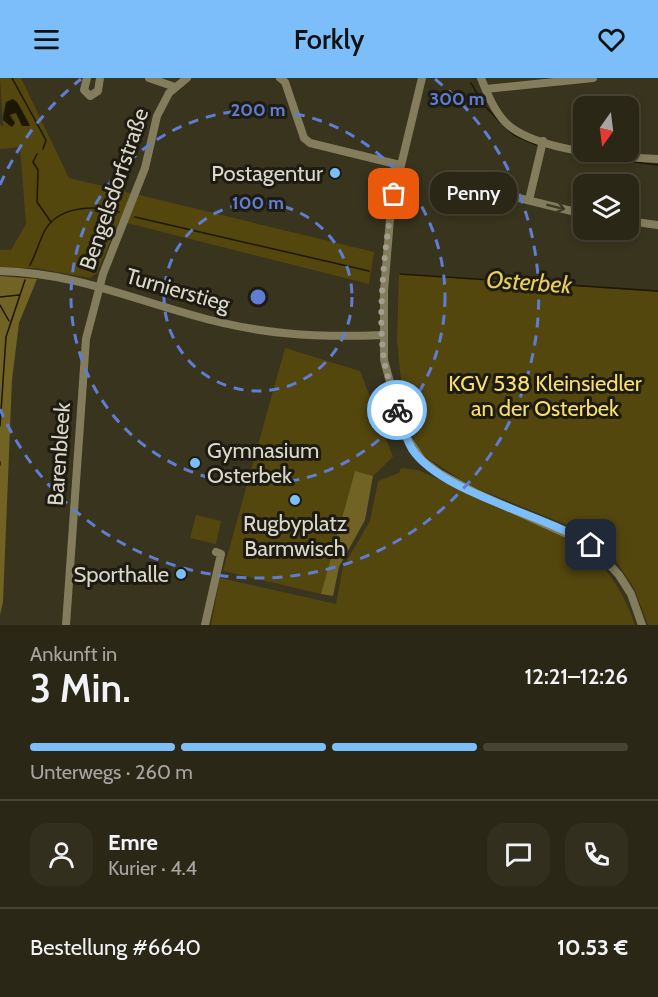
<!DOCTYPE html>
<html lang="de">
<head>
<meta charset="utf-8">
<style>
  :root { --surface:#2b2716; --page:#332f1f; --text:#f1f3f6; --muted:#a6a5a1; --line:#474435; --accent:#7cbef9 }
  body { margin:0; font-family:Cabin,sans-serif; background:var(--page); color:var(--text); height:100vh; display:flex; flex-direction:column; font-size:22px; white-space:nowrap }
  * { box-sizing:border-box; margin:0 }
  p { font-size:20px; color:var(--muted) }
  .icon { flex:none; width:33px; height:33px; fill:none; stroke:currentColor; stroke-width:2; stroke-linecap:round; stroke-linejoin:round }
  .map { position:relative; height:547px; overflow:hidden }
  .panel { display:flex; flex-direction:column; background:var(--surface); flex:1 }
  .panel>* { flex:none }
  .needle { width:39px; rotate:194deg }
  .tools { position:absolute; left:573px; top:18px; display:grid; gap:12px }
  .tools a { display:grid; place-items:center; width:66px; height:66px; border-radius:12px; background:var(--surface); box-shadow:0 3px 9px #0003,0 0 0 2px var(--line); font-size:30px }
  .pin { position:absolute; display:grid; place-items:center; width:51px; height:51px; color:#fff; margin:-26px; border-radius:12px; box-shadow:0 3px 9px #0006 }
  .courier { position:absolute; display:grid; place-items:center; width:60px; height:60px; margin:-30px; border:4px solid #7cbef9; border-radius:50%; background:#fff; color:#222; box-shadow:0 2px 8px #0007 }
  .bubble { position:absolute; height:42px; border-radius:18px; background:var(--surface); box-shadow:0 3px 9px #0003,0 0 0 2px var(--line); font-size:20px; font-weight:600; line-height:42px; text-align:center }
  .overview em { font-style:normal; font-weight:600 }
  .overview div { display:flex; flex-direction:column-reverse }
  .overview { display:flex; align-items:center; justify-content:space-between; height:102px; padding:0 30px }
  h1 { font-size:39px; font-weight:600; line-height:45px }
  .bar { display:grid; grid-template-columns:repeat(4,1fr); gap:9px 6px; align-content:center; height:72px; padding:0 30px }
  .bar i { height:8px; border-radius:4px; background:var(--line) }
  .bar .active { background:var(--accent) }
  .bar p { grid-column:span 4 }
  .line { display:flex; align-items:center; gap:15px; padding:0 30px; border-top:2px solid var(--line) }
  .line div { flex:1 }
  .round { display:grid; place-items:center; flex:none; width:63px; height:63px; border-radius:18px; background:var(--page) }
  header { display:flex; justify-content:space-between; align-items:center; height:78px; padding:0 30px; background:var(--accent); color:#111; font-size:27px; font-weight:600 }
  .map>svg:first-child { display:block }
  .green { fill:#53470e; fill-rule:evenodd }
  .forest { fill:#716324 }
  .water { fill:#1d1700 }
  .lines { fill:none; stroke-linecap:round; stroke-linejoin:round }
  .stream { stroke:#1d1700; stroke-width:1.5 }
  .minor { stroke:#847d5d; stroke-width:8 }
  .oneway { stroke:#3d3928 }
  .done { stroke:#a29e8d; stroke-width:6; stroke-dasharray:0 10.8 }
  .route { stroke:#7cbef9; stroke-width:8 }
  .ring { fill:none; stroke:#5f7ed3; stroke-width:3; stroke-dasharray:10 8 }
  .poi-dot { fill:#7cbef9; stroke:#1e1c12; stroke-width:2 }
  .labels { text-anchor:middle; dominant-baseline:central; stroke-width:6; stroke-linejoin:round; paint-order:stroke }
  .poi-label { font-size:22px; fill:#dad7c9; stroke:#1e1c12; text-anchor:end }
  .street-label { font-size:22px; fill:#dad7c9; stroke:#1e1c12 }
  .park-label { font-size:22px; fill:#f8de6d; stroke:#1e1c12 }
  .water-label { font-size:24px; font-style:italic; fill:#e7cd5b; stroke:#1e1c12 }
  .centre { fill:#5f7ed3; stroke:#1e1c12; stroke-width:3 }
  .ring-label { font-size:18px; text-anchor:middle; font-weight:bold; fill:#5f7ed3; stroke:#1e1c12; stroke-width:6; stroke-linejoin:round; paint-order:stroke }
</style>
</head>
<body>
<header><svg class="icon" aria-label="menu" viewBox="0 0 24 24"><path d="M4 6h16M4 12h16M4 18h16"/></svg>Forkly<svg class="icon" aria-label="heart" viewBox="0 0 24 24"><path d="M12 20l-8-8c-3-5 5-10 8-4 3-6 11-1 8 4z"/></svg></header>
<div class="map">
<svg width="658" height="547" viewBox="0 0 658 547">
  <rect width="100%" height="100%" fill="#39341d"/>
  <path class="green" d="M0 0H21L69 100 374 174 369 206 119 143 97 195 90 200 35 190H0V172H11L26 146 20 69 0 71V46L3 49ZM6 24H17L30 46 20 43 16 35H10L15 45 9 48 2 39Z
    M399 195 658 214V547H648L634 510 612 477 592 457 471 408 421 376 408 350 400 293 397 262Z
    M285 270 360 293 393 379 373 398 355 394 321 516 223 493Z
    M401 390 418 392 586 469C608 492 625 516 635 547H211L220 500 336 526 343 489 370 443 378 403 399 395Z
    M196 437 221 443 216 466 190 460Z"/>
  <path class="forest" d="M0 198 37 201 19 245 12 302 3 524 0 537Z
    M355 393 373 398 365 442 339 489 333 518 321 516Z"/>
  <path class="water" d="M13 21 17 24 30 48H22L16 35 9 37 15 45 12 49 3 42 6 24Z"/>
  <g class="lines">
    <path class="stream" d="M12 0 46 62 43 71
      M471 5 483 26 501 45
      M504 48 514 57 537 67
      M37 76 33 84 38 92 37 124 51 144
      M581 77 658 87
      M135 139 369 193
      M30 187C35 178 37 170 41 161 52 128 91 126 119 134
      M400 196 658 213
      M0 219 19 217
      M0 227 9 243
      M0 348 6 259 25 202
      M0 384V387"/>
    <path class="minor" d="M87 0 84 12 90 18 98 13 100 0
      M149 0 175 9
      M280 0 285 4 304 60 310 65 400 87
      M422 0 391 129 384 213V282L404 355 422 382 439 395 476 415 591 467 619 497 631 516 642 547
      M481 0C487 15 494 33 506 45 535 73 619 79 658 81
      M486 11 593 0
      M486 112 477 115 466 110 470 102 480 105 486 112 584 136
      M529 122 543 63
      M628 143 658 147
      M0 193C72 195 124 218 192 237 257 256 315 260 382 257
      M66 547 86 261 103 196 145 90 157 38 169 15 187 0
      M205 547 221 476 216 474"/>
  </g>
  <defs><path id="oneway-shaft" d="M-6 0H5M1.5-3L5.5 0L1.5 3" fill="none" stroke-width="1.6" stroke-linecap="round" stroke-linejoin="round" transform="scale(1.5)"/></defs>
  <use class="oneway" href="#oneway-shaft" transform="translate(556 129) rotate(14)"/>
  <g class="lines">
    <path class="done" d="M394 116C385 162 377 236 384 282 387 299 393 315 397 332"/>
    <path class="route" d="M397 332C401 345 405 359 412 371 442 416 545 436 591 467"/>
  </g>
  <g class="ring">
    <circle cx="258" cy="219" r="94"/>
    <circle cx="258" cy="219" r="187"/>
    <path d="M0 107A281 281 0 0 1 81 1M435 1A281 281 0 1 1 0 331"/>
  </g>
  <g class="poi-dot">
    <circle cx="335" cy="95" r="6"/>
    <circle cx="195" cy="385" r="6"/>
    <circle cx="295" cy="422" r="6"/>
    <circle cx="181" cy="496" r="6"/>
  </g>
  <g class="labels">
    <g class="poi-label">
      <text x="323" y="95">Postagentur</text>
      <text x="207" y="372" text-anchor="start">Gymnasium<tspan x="207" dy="25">Osterbek</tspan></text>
      <text x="295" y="445" text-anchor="middle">Rugbyplatz<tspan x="295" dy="25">Barmwisch</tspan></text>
      <text x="169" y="496">Sporthalle</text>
    </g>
    <g class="street-label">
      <text transform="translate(114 111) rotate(-71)">Bengelsdorfstraße</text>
      <text transform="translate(178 212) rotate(16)">Turnierstieg</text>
      <text transform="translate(59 376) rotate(-86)">Barenbleek</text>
    </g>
    <g class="park-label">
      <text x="545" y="305">KGV 538 Kleinsiedler<tspan x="545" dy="25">an der Osterbek</tspan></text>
    </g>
    <g class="water-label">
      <text transform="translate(529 204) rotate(4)">Osterbek</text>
    </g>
  </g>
  <circle cx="258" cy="219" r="9" class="centre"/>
  <g class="ring-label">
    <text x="457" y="27">300 m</text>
    <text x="258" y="38">200 m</text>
    <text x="258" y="131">100 m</text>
  </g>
</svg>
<div class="tools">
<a><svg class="needle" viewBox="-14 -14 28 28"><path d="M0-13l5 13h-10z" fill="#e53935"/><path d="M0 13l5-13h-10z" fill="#a6a5a1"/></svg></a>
<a><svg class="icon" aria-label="layers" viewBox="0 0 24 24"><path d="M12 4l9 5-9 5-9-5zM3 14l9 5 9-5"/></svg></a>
</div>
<div class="pin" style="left:394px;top:116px;background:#ea580c"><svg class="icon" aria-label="bag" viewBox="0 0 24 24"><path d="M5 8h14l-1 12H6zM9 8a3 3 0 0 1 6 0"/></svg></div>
<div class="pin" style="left:591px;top:467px;background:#1f2937"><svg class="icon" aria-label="home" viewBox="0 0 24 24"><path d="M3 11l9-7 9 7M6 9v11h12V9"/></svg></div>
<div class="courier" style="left:397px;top:332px"><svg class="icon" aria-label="bike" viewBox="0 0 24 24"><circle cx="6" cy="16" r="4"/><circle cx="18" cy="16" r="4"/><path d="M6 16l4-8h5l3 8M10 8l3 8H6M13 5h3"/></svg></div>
<div class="bubble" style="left:430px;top:94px;width:87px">Penny</div>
</div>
<section class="panel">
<div class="overview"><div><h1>3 Min.</h1><p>Ankunft in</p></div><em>12:21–12:26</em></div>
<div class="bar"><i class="active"></i><i class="active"></i><i class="active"></i><i></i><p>Unterwegs · 260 m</p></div>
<div class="line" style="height:108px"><a class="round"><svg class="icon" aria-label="person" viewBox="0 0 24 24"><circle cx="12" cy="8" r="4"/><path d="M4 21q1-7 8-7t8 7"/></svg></a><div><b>Emre</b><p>Kurier · 4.4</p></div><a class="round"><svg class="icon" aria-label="chat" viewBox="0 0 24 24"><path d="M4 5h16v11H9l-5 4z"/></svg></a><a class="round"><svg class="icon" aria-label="phone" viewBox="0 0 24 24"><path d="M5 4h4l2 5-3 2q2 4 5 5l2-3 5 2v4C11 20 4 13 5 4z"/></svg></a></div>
<div class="line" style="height:78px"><div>Bestellung #6640</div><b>10.53 €</b></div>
</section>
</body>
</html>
